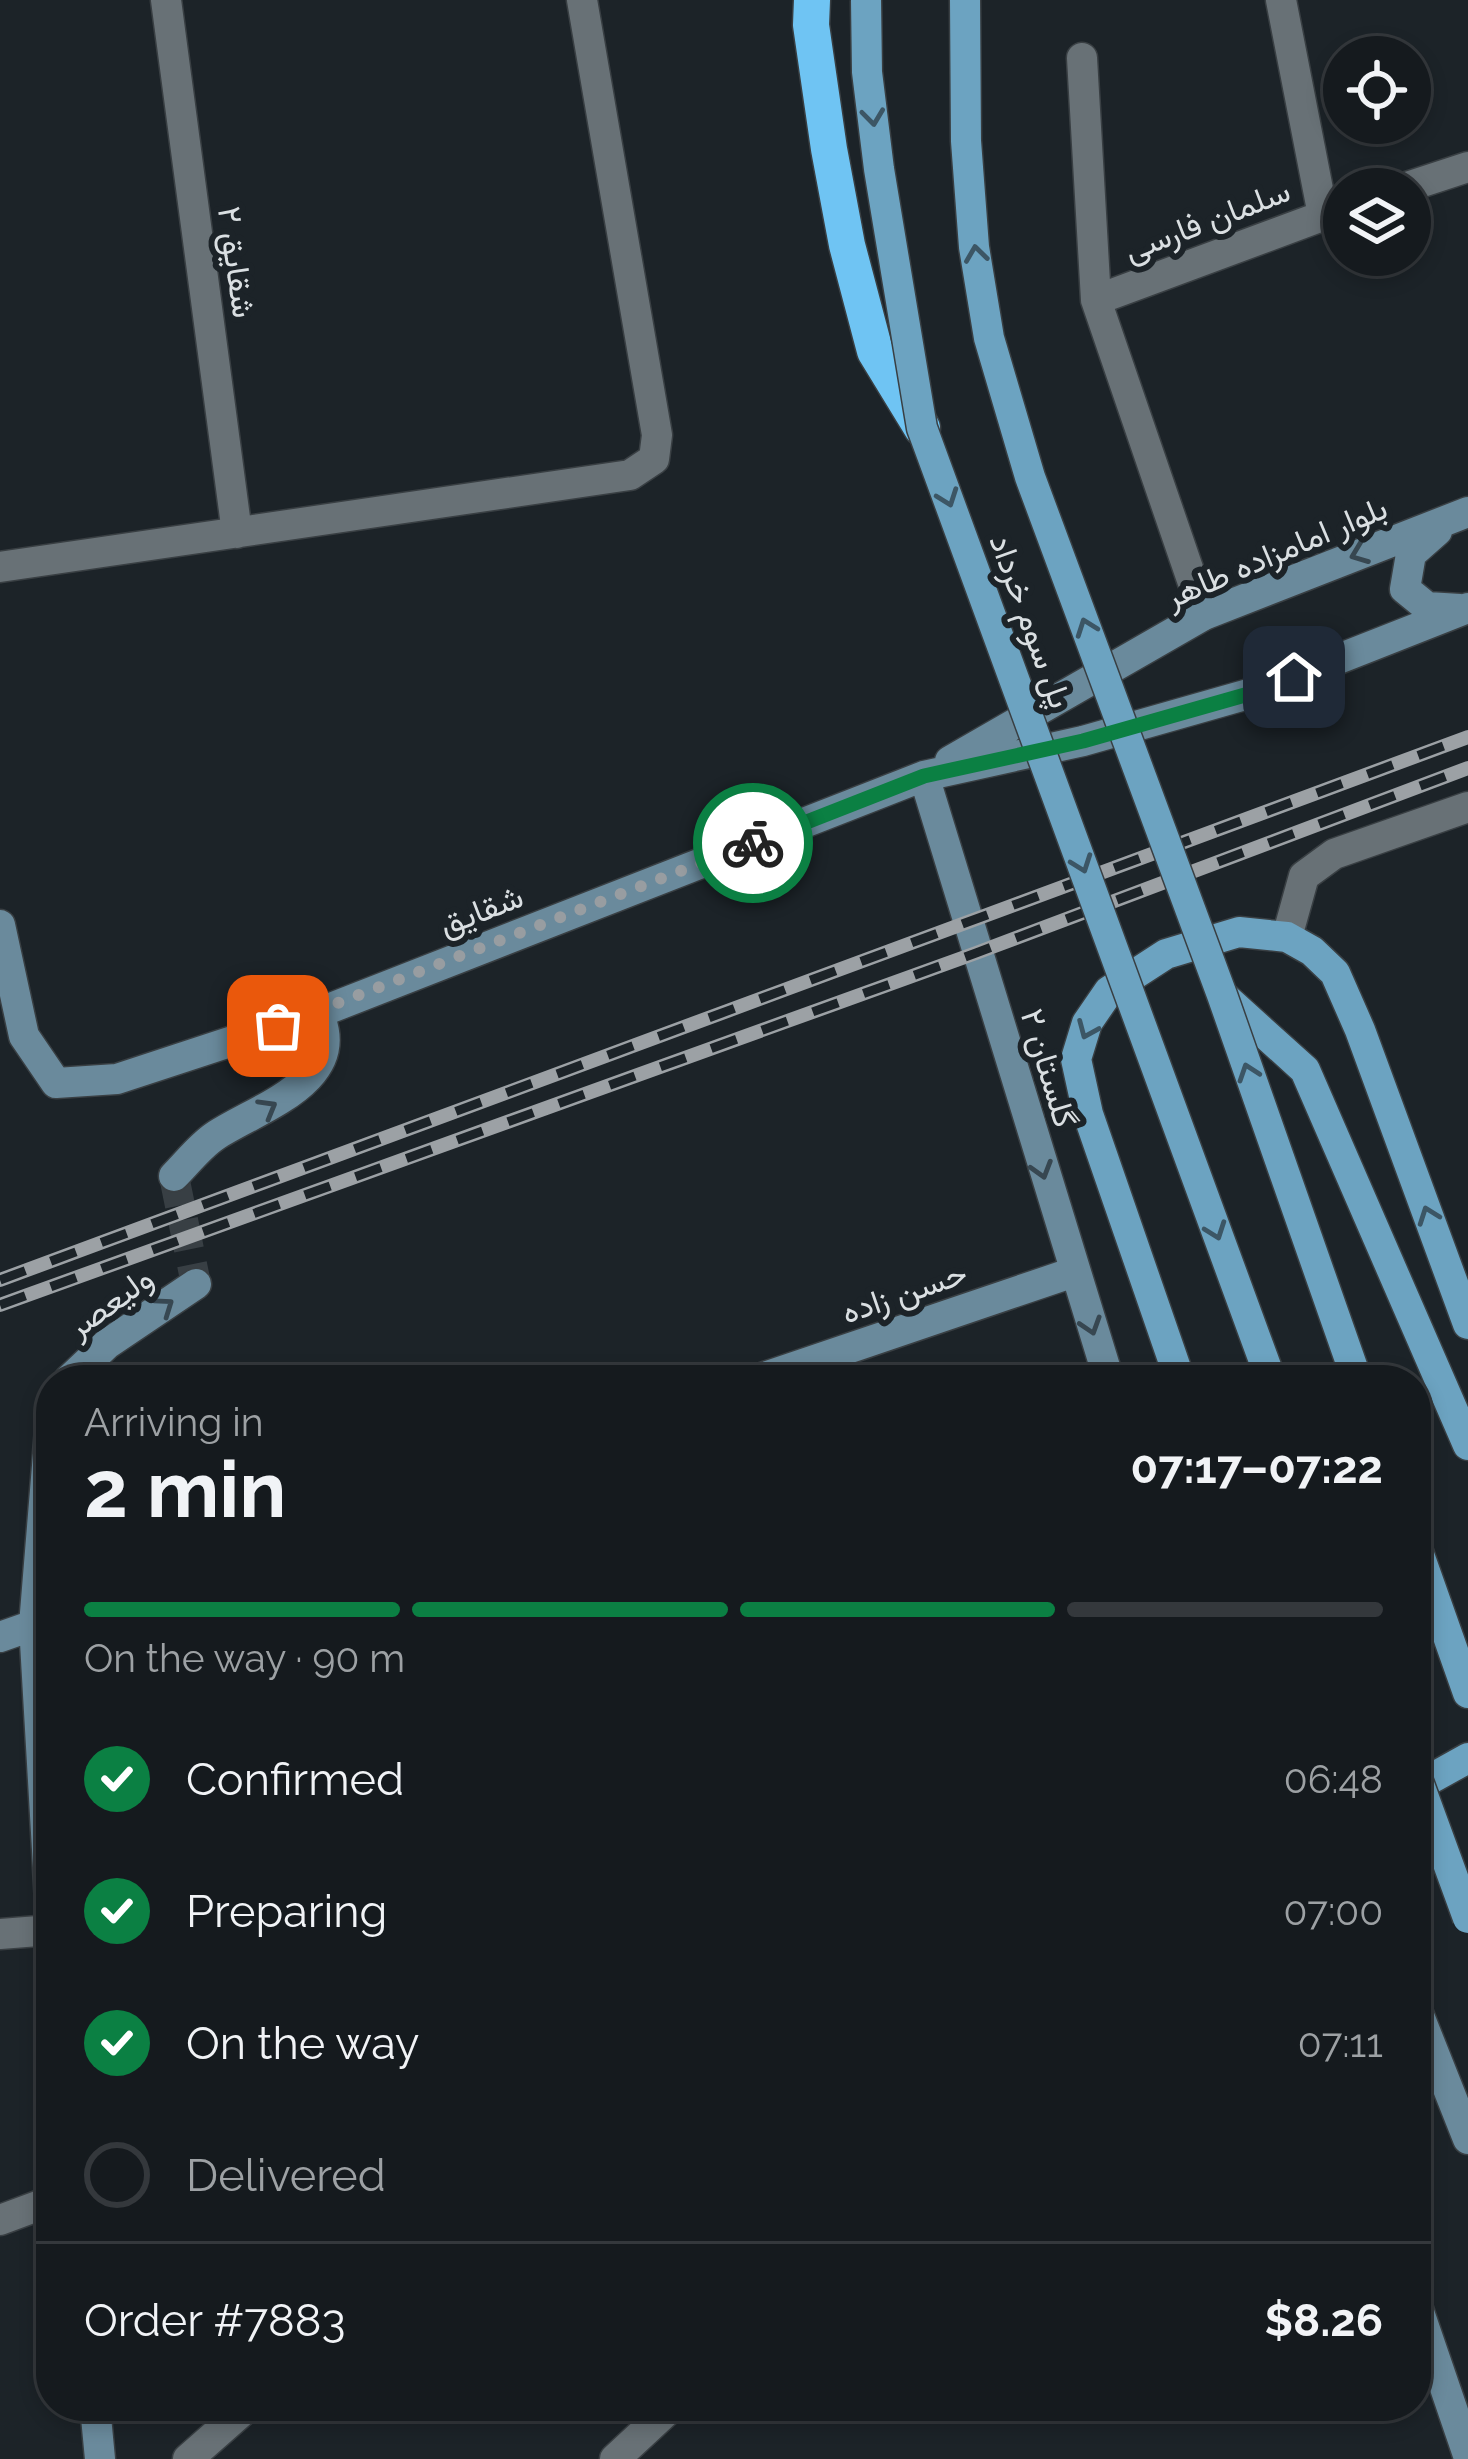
<!DOCTYPE html>
<html lang="en">
<head>
<meta charset="utf-8">
<style>
  :root { --surface:#151a1e; --page:#1e2327; --text:#f1f3f6; --muted:#9da1a4; --line:#34383c; --accent:#0b8043 }
  body { margin:0; font-family:Raleway,Vazirmatn,sans-serif; background:var(--page); color:var(--text); height:100vh; display:flex; flex-direction:column; font-size:45px; white-space:nowrap }
  * { box-sizing:border-box; margin:0 }
  p { font-size:39px; color:var(--muted) }
  .icon { flex:none; width:66px; height:66px; fill:none; stroke:currentColor; stroke-width:2; stroke-linecap:round; stroke-linejoin:round }
  .map { position:relative; flex:1; overflow:hidden }
  .panel { position:absolute; left:36px; top:1365px; width:1395px; height:1056px; display:flex; flex-direction:column; background:var(--surface); border-radius:48px; box-shadow:0 6px 18px #0003,0 0 0 3px var(--line) }
  .panel>* { flex:none }
  .buttons { position:absolute; left:1323px; top:36px; display:grid; gap:24px }
  .buttons a { display:grid; place-items:center; width:108px; height:108px; border-radius:50%; background:var(--surface); box-shadow:0 6px 18px #0003,0 0 0 3px var(--line); font-size:60px }
  .pin { position:absolute; display:grid; place-items:center; width:102px; height:102px; color:#fff; margin:-51px; border-radius:24px; box-shadow:0 6px 18px #0006 }
  .courier { position:absolute; display:grid; place-items:center; width:120px; height:120px; margin:-60px; border:9px solid #0b8043; border-radius:50%; background:#fff; color:#222; box-shadow:0 3px 15px #0007 }
  .overview em { font-style:normal; font-weight:700 }
  .overview div { display:flex; flex-direction:column-reverse }
  .overview { display:flex; align-items:center; justify-content:space-between; height:204px; padding:0 48px }
  h1 { font-size:78px; font-weight:700; line-height:90px }
  .bar { display:grid; grid-template-columns:repeat(4,1fr); gap:18px 12px; align-content:center; height:144px; padding:0 48px }
  .bar i { height:15px; border-radius:9px; background:var(--line) }
  .bar .on { background:var(--accent) }
  .bar p { grid-column:span 4 }
  .line { display:flex; align-items:center; gap:30px; padding:0 48px; border-top:3px solid var(--line) }
  .line div { flex:1 }
  ol { padding:0 48px; list-style:none }
  li { display:flex; align-items:center; gap:36px; height:132px }
  li p { margin-inline-start:auto }
  li .icon { padding:12px; border-radius:50%; background:var(--accent); color:#fff; stroke-width:4 }
  li:last-child { color:var(--muted) }
  li i { width:66px; height:66px; border:6px solid var(--line); border-radius:50% }
  .map>svg:first-child { display:block }
  .lines { fill:none; stroke-linecap:round; stroke-linejoin:round }
  .secondary-tunnel { stroke:#383f44; stroke-width:30; stroke-dasharray:30 15; stroke-linecap:butt }
  .street-casing { stroke:#393f43; stroke-width:33 }
  .secondary-casing { stroke:#393f43; stroke-width:33 }
  .primary-casing { stroke:#393f43; stroke-width:33 }
  .highway-casing { stroke:#393f43; stroke-width:39 }
  .street { stroke:#687176; stroke-width:30 }
  .secondary { stroke:#6a8a9c; stroke-width:30 }
  .primary { stroke:#6ca3c1; stroke-width:30 }
  .highway { stroke:#6fc4f3; stroke-width:36 }
  .rail-casing { stroke:#9ca1a5; stroke-width:14 }
  .rail { stroke:#1c2328; stroke-width:9; stroke-dasharray:27; stroke-linecap:butt }
  .primary-bridge-casing { stroke:#393f43; stroke-width:33; stroke-linecap:butt }
  .primary-bridge { stroke:#6ca3c1; stroke-width:30 }
  .oneway { stroke:#3c5665 }
  .oneway2 { stroke:#374751 }
  .done { stroke:#989da1; stroke-width:12; stroke-dasharray:0 21.6 }
  .route { stroke:#0b8043; stroke-width:15 }
  .labels { text-anchor:middle; dominant-baseline:central; stroke-width:12; stroke-linejoin:round; paint-order:stroke }
  .street-label { font-size:33px; fill:#dadfe2; stroke:#1c2328 }
</style>
</head>
<body>
<div class="map">
<svg width="1468" height="2459" viewBox="0 0 1468 2459">
  <rect width="100%" height="100%" fill="#1c2328"/>
  <g class="lines">
    <path class="secondary-tunnel" d="M174 1176 196 1284"/>
    <g class="street-casing">
      <path id="street" d="M166 0 237 533
        M1281 0 1323 215
        M1082 58 1096 300 1204 615
        M1401 189 1468 167
        M1096 300 1344 208
        M0 567 630 475 654 459 657 435 582 0
        M1287 937 1304 876 1334 854 1468 807
        M0 1934 51 1930
        M0 2220 51 2201
        M188 2459 248 2406
        M615 2459 672 2406"/>
    </g>
    <g class="secondary-casing">
      <path id="secondary" d="M1437 531 1411 554 1405 589 1427 607 1460 609
        M950 761 1204 615 1468 512
        M924 776 1109 1380
        M0 925 24 1036 56 1083 117 1079 318 1013 924 776 1083 741 1252 693 1468 608
        M174 1176C187 1163 200 1146 215 1136 257 1108 350 1081 318 1013
        M69 1380 107 1344 196 1284
        M756 1380 1074 1272
        M51 1417 34 1625 51 1919
        M0 1637 51 1619
        M1416 2008 1468 2139
        M1416 2303 1468 2455
        M95 2406 100 2459"/>
    </g>
    <g class="primary-casing">
      <path id="primary" d="M1222 995 1305 1070 1468 1445
        M1180 1380 1088 1114 1076 1059 1087 1023 1109 991 1166 954 1239 932 1287 937 1312 951 1335 973 1360 1030 1468 1324
        M1416 1546 1468 1693
        M1416 1787 1468 1758"/>
    </g>
    <g class="highway-casing">
      <path id="highway" d="M812 0 811 25 829 149 847 245 875 351 922 428"/>
    </g>
    <use href="#street" class="street"/>
    <use href="#secondary" class="secondary"/>
    <use href="#primary" class="primary"/>
    <use href="#highway" class="highway"/>
    <g class="rail-casing">
      <path id="rail" d="M0 1280 1468 737
        M0 1305 976 953 1468 768"/>
    </g>
    <use href="#rail" class="rail"/>
    <g class="primary-bridge-casing">
      <path id="primary-bridge" d="M866 0 867 72 879 169 922 428 1271 1380
        M965 0 966 141 974 247 989 338 1030 477 1222 995 1357 1380
        M1416 1776 1468 1918"/>
    </g>
    <use href="#primary-bridge" class="primary-bridge"/>
  </g>
  <defs><path id="oneway-chevron" d="M-2-3.5L2.5 0L-2 3.5" fill="none" stroke-width="1.6" stroke-linecap="round" stroke-linejoin="round" transform="scale(3)"/></defs>
  <g class="oneway">
    <use href="#oneway-chevron" transform="translate(873 117) rotate(83)"/>
    <use href="#oneway-chevron" transform="translate(976 254) rotate(-98)"/>
    <use href="#oneway-chevron" transform="translate(948 498) rotate(70)"/>
    <use href="#oneway-chevron" transform="translate(1086 627) rotate(-110)"/>
    <use href="#oneway-chevron" transform="translate(1082 864) rotate(70)"/>
    <use href="#oneway-chevron" transform="translate(1087 1030) rotate(113)"/>
    <use href="#oneway-chevron" transform="translate(1248 1072) rotate(-109)"/>
    <use href="#oneway-chevron" transform="translate(1428 1215) rotate(-110)"/>
    <use href="#oneway-chevron" transform="translate(1216 1231) rotate(70)"/>
  </g>
  <g class="oneway2">
    <use href="#oneway-chevron" transform="translate(1359 554) rotate(159)"/>
    <use href="#oneway-chevron" transform="translate(268 1108) rotate(-30)"/>
    <use href="#oneway-chevron" transform="translate(1042 1170) rotate(73)"/>
    <use href="#oneway-chevron" transform="translate(165 1306) rotate(-35)"/>
    <use href="#oneway-chevron" transform="translate(1091 1326) rotate(72)"/>
  </g>
  <g class="lines">
    <path class="done" d="M278 1026 753 843"/>
    <path class="route" d="M753 843 924 776 1083 741 1252 693 1294 677"/>
  </g>
  <g class="labels">
    <g class="street-label">
      <text transform="translate(1207 220) rotate(-21)">سلمان فارسی</text>
      <text transform="translate(237 262) rotate(82)">شقایق ۲</text>
      <text transform="translate(1276 552) rotate(-23)">بلوار امامزاده طاهر</text>
      <text transform="translate(1031 621) rotate(70)">پل سوم خرداد</text>
      <text transform="translate(481 910) rotate(-21)">شقایق</text>
      <text transform="translate(1049 1068) rotate(73)">گلستان ۲</text>
      <text transform="translate(904 1292) rotate(-19)">حسن زاده</text>
      <text transform="translate(110 1302) rotate(-36)">ولیعصر</text>
    </g>
  </g>
</svg>
<div class="buttons">
<a><svg class="icon" aria-label="locate" viewBox="0 0 24 24"><circle cx="12" cy="12" r="6"/><path d="M12 2v4M12 18v4M2 12h4M18 12h4"/></svg></a>
<a><svg class="icon" aria-label="layers" viewBox="0 0 24 24"><path d="M12 4l9 5-9 5-9-5zM3 14l9 5 9-5"/></svg></a>
</div>
<div class="pin" style="left:278px;top:1026px;background:#ea580c"><svg class="icon" aria-label="bag" viewBox="0 0 24 24"><path d="M5 8h14l-1 12H6zM9 8a3 3 0 0 1 6 0"/></svg></div>
<div class="pin" style="left:1294px;top:677px;background:#1f2937"><svg class="icon" aria-label="home" viewBox="0 0 24 24"><path d="M3 11l9-7 9 7M6 9v11h12V9"/></svg></div>
<div class="courier" style="left:753px;top:843px"><svg class="icon" aria-label="bike" viewBox="0 0 24 24"><circle cx="6" cy="16" r="4"/><circle cx="18" cy="16" r="4"/><path d="M6 16l4-8h5l3 8M10 8l3 8H6M13 5h3"/></svg></div>
<section class="panel">
<div class="overview"><div><h1>2 min</h1><p>Arriving in</p></div><em>07:17–07:22</em></div>
<div class="bar"><i class="on"></i><i class="on"></i><i class="on"></i><i></i><p>On the way · 90 m</p></div>
<ol>
<li><svg class="icon" aria-label="check" viewBox="0 0 24 24"><path d="M5 12l5 5 9-10"/></svg>Confirmed<p>06:48</p></li>
<li><svg class="icon" aria-label="check" viewBox="0 0 24 24"><path d="M5 12l5 5 9-10"/></svg>Preparing<p>07:00</p></li>
<li><svg class="icon" aria-label="check" viewBox="0 0 24 24"><path d="M5 12l5 5 9-10"/></svg>On the way<p>07:11</p></li>
<li><i></i>Delivered</li>
</ol>
<div class="line" style="height:156px"><div>Order #7883</div><b>$8.26</b></div>
</section>
</div>
</body>
</html>
